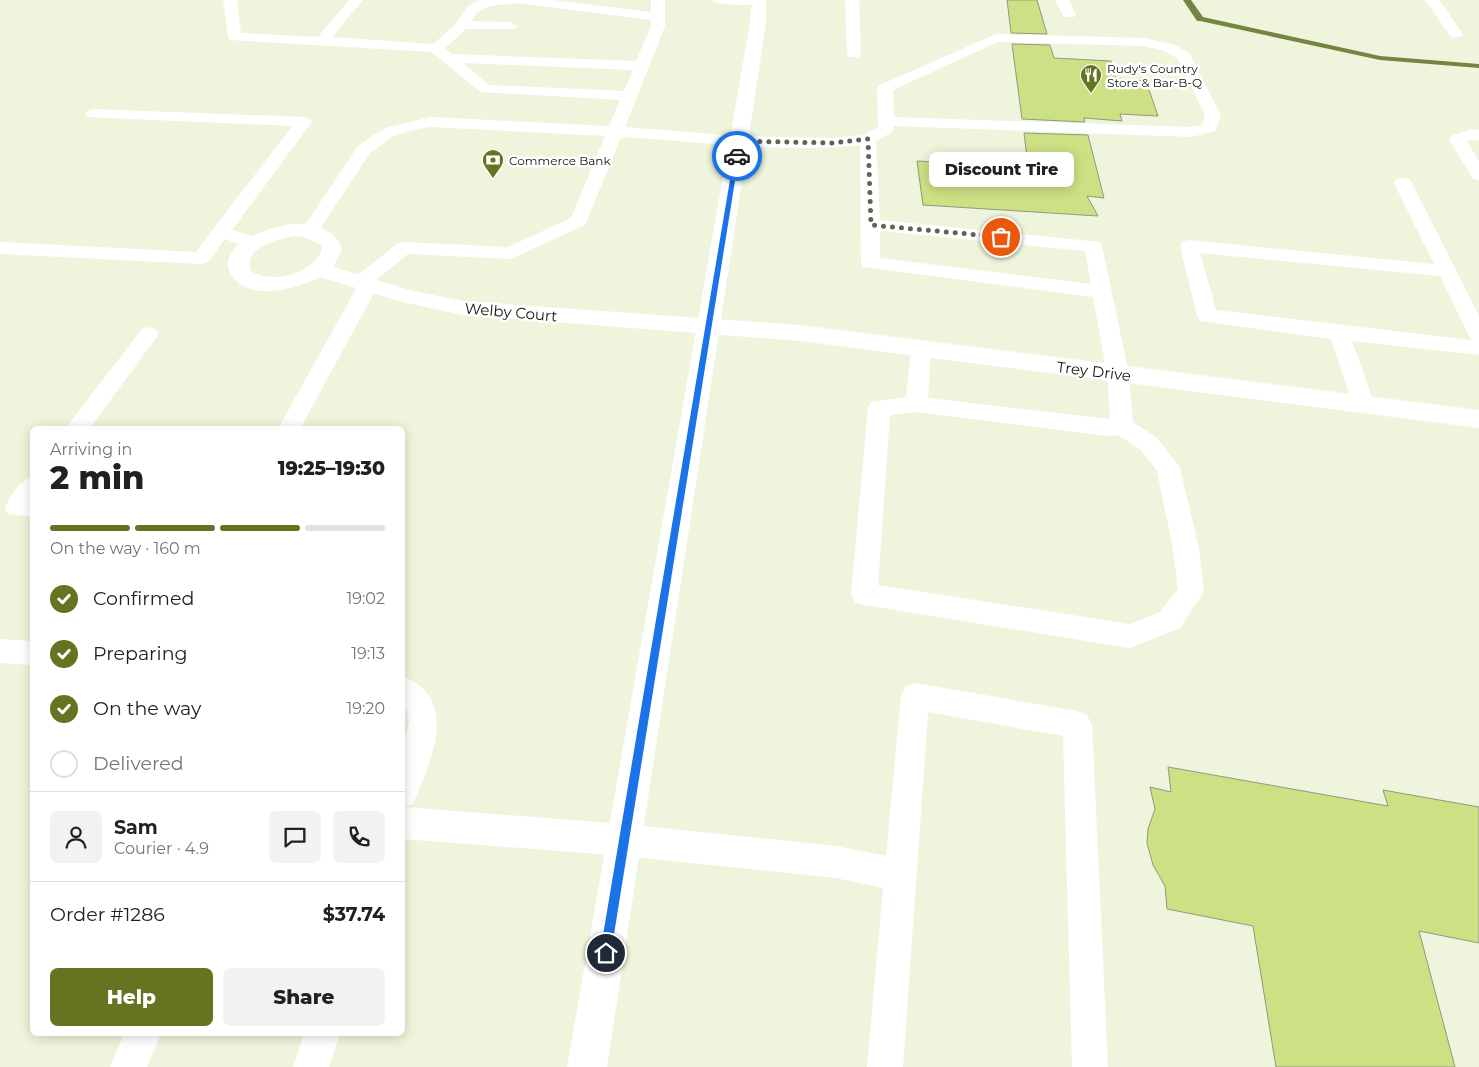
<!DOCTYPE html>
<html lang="en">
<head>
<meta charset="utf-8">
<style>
  :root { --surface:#fff; --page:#f2f2f2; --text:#202124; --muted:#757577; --line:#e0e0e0; --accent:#657421 }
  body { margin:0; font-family:Montserrat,sans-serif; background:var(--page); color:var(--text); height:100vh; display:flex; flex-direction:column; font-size:19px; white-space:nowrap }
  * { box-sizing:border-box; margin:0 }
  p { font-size:16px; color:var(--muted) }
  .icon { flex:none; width:28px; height:28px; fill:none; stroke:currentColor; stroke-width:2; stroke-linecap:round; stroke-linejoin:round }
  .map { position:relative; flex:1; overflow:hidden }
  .sheet { position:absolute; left:30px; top:426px; width:375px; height:610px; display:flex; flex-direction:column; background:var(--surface); border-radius:8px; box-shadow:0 2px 12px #0003 }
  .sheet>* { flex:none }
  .pin { position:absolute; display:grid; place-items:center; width:42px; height:42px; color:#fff; margin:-21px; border:2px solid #fff; border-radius:50%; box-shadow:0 1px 5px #0007 }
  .courier { position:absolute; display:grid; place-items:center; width:50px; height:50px; margin:-25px; border:4px solid #1a73e8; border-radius:50%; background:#fff; color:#222; box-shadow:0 1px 6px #0007 }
  .bubble { position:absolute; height:35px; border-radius:8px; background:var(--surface); box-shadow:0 2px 12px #0003; font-size:16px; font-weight:800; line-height:35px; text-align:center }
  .overview em { font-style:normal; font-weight:800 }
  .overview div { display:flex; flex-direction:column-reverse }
  .overview { display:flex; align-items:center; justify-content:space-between; height:85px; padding:0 20px }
  h1 { font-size:32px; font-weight:800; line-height:38px }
  .bar { display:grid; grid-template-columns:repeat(4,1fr); gap:8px 5px; align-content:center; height:60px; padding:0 20px }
  .bar i { height:6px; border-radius:4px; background:var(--line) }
  .bar .active { background:var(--accent) }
  .bar p { grid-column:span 4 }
  .line { display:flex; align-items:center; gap:12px; padding:0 20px; border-top:1px solid var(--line) }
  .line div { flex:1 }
  .round { display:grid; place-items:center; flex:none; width:52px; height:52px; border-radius:8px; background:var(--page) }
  ol { padding:0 20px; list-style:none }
  li { display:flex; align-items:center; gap:15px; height:55px }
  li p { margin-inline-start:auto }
  li .icon { padding:5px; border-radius:50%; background:var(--accent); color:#fff; stroke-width:4 }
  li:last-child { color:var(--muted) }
  li i { width:28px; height:28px; border:2px solid var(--line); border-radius:50% }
  .cta { display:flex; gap:10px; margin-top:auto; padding:10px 20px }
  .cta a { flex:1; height:58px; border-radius:8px; background:var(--accent); color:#fff; font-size:20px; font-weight:800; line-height:58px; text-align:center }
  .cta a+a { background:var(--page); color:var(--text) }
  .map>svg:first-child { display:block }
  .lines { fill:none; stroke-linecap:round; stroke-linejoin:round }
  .stream { fill:#768442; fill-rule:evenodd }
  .building { fill:#cce084; stroke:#929880 }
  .service { fill:#fff; fill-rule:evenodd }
  .minor { fill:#fff; fill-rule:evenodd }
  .secondary { fill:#fff; fill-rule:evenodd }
  .route { fill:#1a73e8 }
  .done { stroke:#606355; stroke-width:5; stroke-dasharray:0 9 }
  .labels { text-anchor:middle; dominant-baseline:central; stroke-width:5; stroke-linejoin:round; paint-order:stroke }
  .far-poi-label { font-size:12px; fill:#13150c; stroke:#fff; text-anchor:start }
  .street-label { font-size:15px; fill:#13150c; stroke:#fff }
</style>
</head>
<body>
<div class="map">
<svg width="1479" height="1067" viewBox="0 0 1479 1067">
  <rect width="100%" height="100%" fill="#eff5dc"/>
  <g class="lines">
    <path class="stream" d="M1183 0H1191L1203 17 1380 56 1479 64V68L1380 60 1200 21H1197Z"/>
  </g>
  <path class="building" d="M1007 0H1037L1047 34 1011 33Z
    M1012 44 1050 45 1054 58 1111 61 1116 79 1146 81 1158 116 1120 114 1122 121 1084 118 1085 122 1022 119Z
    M1024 133 1088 135 1104 198 1087 196 1098 216 923 205 917 161 1028 166Z
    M1168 767 1388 806 1383 790 1479 807V943L1419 931 1455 1067H1276L1253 926 1167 909 1165 886 1153 865 1147 843 1148 829 1155 809 1150 787 1171 792Z"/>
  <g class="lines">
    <path class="service" d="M223 0H237L241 33 318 37 349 0H363L332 37 433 44 454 26 467 7 479 0H552L651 12V0H665V26L625 127 739 136 832 138 864 135 878 127 877 88 880 85 996 34 1144 38 1175 45 1189 53 1221 115 1215 131 1191 137 894 126 892 132 876 141 880 220 1100 242 1102 246 1129 374 1133 422 1157 438 1180 468 1199 549 1204 592 1180 628 1130 648 864 605 855 602 851 594 868 408 871 402 906 397 911 349 914 344 921 342 928 344 931 349 928 398 1110 419 1107 374 1093 297 864 267 861 263 860 145C781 154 700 141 621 137L585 225 511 259 408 254 376 280 379 284 300 429H278L357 287 351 282 354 278 397 244 404 242 508 247 571 218 605 136 431 127 409 131 392 137 370 153 316 235 310 236 304 235 301 231 358 146 373 135 389 127 431 117 609 126 620 100 480 92 432 52 230 40 228 37ZM517 3 651 20V26L636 61 452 54 445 48 466 29H515L517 26 510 22 471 21C485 1 497 7 517 3ZM998 42 1144 46 1165 51 1178 59 1205 115 1202 125 1191 127 894 117 893 90ZM463 63 633 70 624 91 489 85ZM880 231 1085 251 1091 284 880 258ZM916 412 1107 436 1118 435 1141 450 1157 471 1173 549 1178 589 1160 612 1130 624 878 585 890 415Z
      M712 0H765L766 1C760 7 718 6 712 0Z
      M845 0H859L861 54 859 57H849L847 54Z
      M1055 0H1069L1076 14 1074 17H1064Z
      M1425 0H1439L1463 34 1461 37H1451Z
      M93 109 304 117 310 119 312 122 232 230 260 239 262 243 260 247 253 249 225 239 208 262 201 264 0 254V242L196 252 292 126 87 117 85 114 87 111Z
      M1472 129 1479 130V140L1467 141 1479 161V180L1473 179 1449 139 1451 136Z
      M1403 178 1409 179 1412 183 1479 316V355L1352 341 1375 405 1372 411 1364 413 1356 411 1353 405 1331 339 1200 321 1197 316 1180 246 1182 242 1189 240 1434 264 1394 183 1397 179ZM1200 253 1440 276 1471 340 1216 310Z
      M149 327 156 329 159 334 89 429H65L142 329Z
      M32 477V517L8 514 5 507C11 495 19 481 32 477Z
      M0 639 32 641V665L0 663Z
      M402 676C462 699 430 762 413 804L404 807 624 824 836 846 886 856 901 696 905 687 915 683 1077 711 1087 715 1092 725 1108 1067H1072L1063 736 928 712 903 1067H867L883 888 836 878 624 856 402 839V752L409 721 407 711 402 705Z
      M124 1034H161L147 1067H110Z
      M304 1034H340L329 1067H293Z"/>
    <path class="minor" d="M292 224C311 223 339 230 342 250L333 267 413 291 463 301 800 325 1479 410V428L800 341 463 315 402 302 320 277C300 288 251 302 234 278 231 274 227 270 228 264 229 239 272 227 292 224ZM296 236 307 238 321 245 322 250C312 274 271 285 251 271 242 248 279 238 296 236Z"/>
    <path class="secondary" d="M752 0H766V23L607 1067H567L750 23Z"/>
  </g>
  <path class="route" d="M737 154 739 156 611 953 610 957 606 959 602 957 600 953 734 156Z"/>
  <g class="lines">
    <path class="done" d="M737 156 739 141 832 143 868 139 871 225 1001 237"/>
  </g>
  <defs>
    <g id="restaurant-pin" transform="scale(1.125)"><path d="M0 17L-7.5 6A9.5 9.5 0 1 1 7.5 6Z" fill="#657421" stroke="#fff"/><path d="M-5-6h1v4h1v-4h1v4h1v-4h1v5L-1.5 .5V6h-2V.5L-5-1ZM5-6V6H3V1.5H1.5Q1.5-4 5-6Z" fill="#fff"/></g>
    <g id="bank-pin" transform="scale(1.125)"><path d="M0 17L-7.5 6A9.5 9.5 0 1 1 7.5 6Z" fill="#657421" stroke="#fff"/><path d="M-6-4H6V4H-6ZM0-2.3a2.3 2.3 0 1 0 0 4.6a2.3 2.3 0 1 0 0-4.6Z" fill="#fff"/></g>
  </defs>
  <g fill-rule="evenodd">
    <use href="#restaurant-pin" x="1091" y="75"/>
    <use href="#bank-pin" x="493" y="160"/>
  </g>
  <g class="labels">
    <g class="far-poi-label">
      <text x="1107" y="68">Rudy's Country<tspan x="1107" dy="14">Store &amp; Bar-B-Q</tspan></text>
      <text x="509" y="160">Commerce Bank</text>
    </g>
    <g class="street-label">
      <text transform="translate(511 312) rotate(5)">Welby Court</text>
      <text transform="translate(1094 371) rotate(7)">Trey Drive</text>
    </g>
  </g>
</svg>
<div class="pin" style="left:1001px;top:237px;background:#ea580c"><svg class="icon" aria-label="bag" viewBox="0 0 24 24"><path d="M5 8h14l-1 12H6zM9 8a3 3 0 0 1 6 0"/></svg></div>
<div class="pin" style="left:606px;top:953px;background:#1f2937"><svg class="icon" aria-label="home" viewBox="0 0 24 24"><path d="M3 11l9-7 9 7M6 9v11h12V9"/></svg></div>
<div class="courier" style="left:737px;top:156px"><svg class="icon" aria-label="car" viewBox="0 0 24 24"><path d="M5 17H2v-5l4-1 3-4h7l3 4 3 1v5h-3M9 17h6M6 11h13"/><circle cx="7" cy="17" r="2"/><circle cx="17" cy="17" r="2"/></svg></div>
<div class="bubble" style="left:929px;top:152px;width:145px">Discount Tire</div>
<section class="sheet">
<div class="overview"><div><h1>2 min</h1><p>Arriving in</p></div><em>19:25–19:30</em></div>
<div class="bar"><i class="active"></i><i class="active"></i><i class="active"></i><i></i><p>On the way · 160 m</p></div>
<ol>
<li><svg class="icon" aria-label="check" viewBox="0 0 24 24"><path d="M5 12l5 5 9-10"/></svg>Confirmed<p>19:02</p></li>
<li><svg class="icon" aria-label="check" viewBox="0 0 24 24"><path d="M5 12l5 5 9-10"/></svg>Preparing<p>19:13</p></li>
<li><svg class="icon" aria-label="check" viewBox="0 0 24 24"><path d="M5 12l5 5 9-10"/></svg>On the way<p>19:20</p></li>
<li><i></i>Delivered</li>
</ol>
<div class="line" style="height:90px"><a class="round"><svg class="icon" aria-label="person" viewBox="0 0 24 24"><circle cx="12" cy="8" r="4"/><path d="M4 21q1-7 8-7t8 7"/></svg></a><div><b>Sam</b><p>Courier · 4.9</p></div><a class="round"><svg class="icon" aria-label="chat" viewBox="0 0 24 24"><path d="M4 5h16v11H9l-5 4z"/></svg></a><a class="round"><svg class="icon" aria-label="phone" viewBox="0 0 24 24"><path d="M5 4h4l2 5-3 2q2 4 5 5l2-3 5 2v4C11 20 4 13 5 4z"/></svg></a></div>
<div class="line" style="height:65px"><div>Order #1286</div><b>$37.74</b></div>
<div class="cta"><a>Help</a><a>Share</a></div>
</section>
</div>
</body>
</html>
